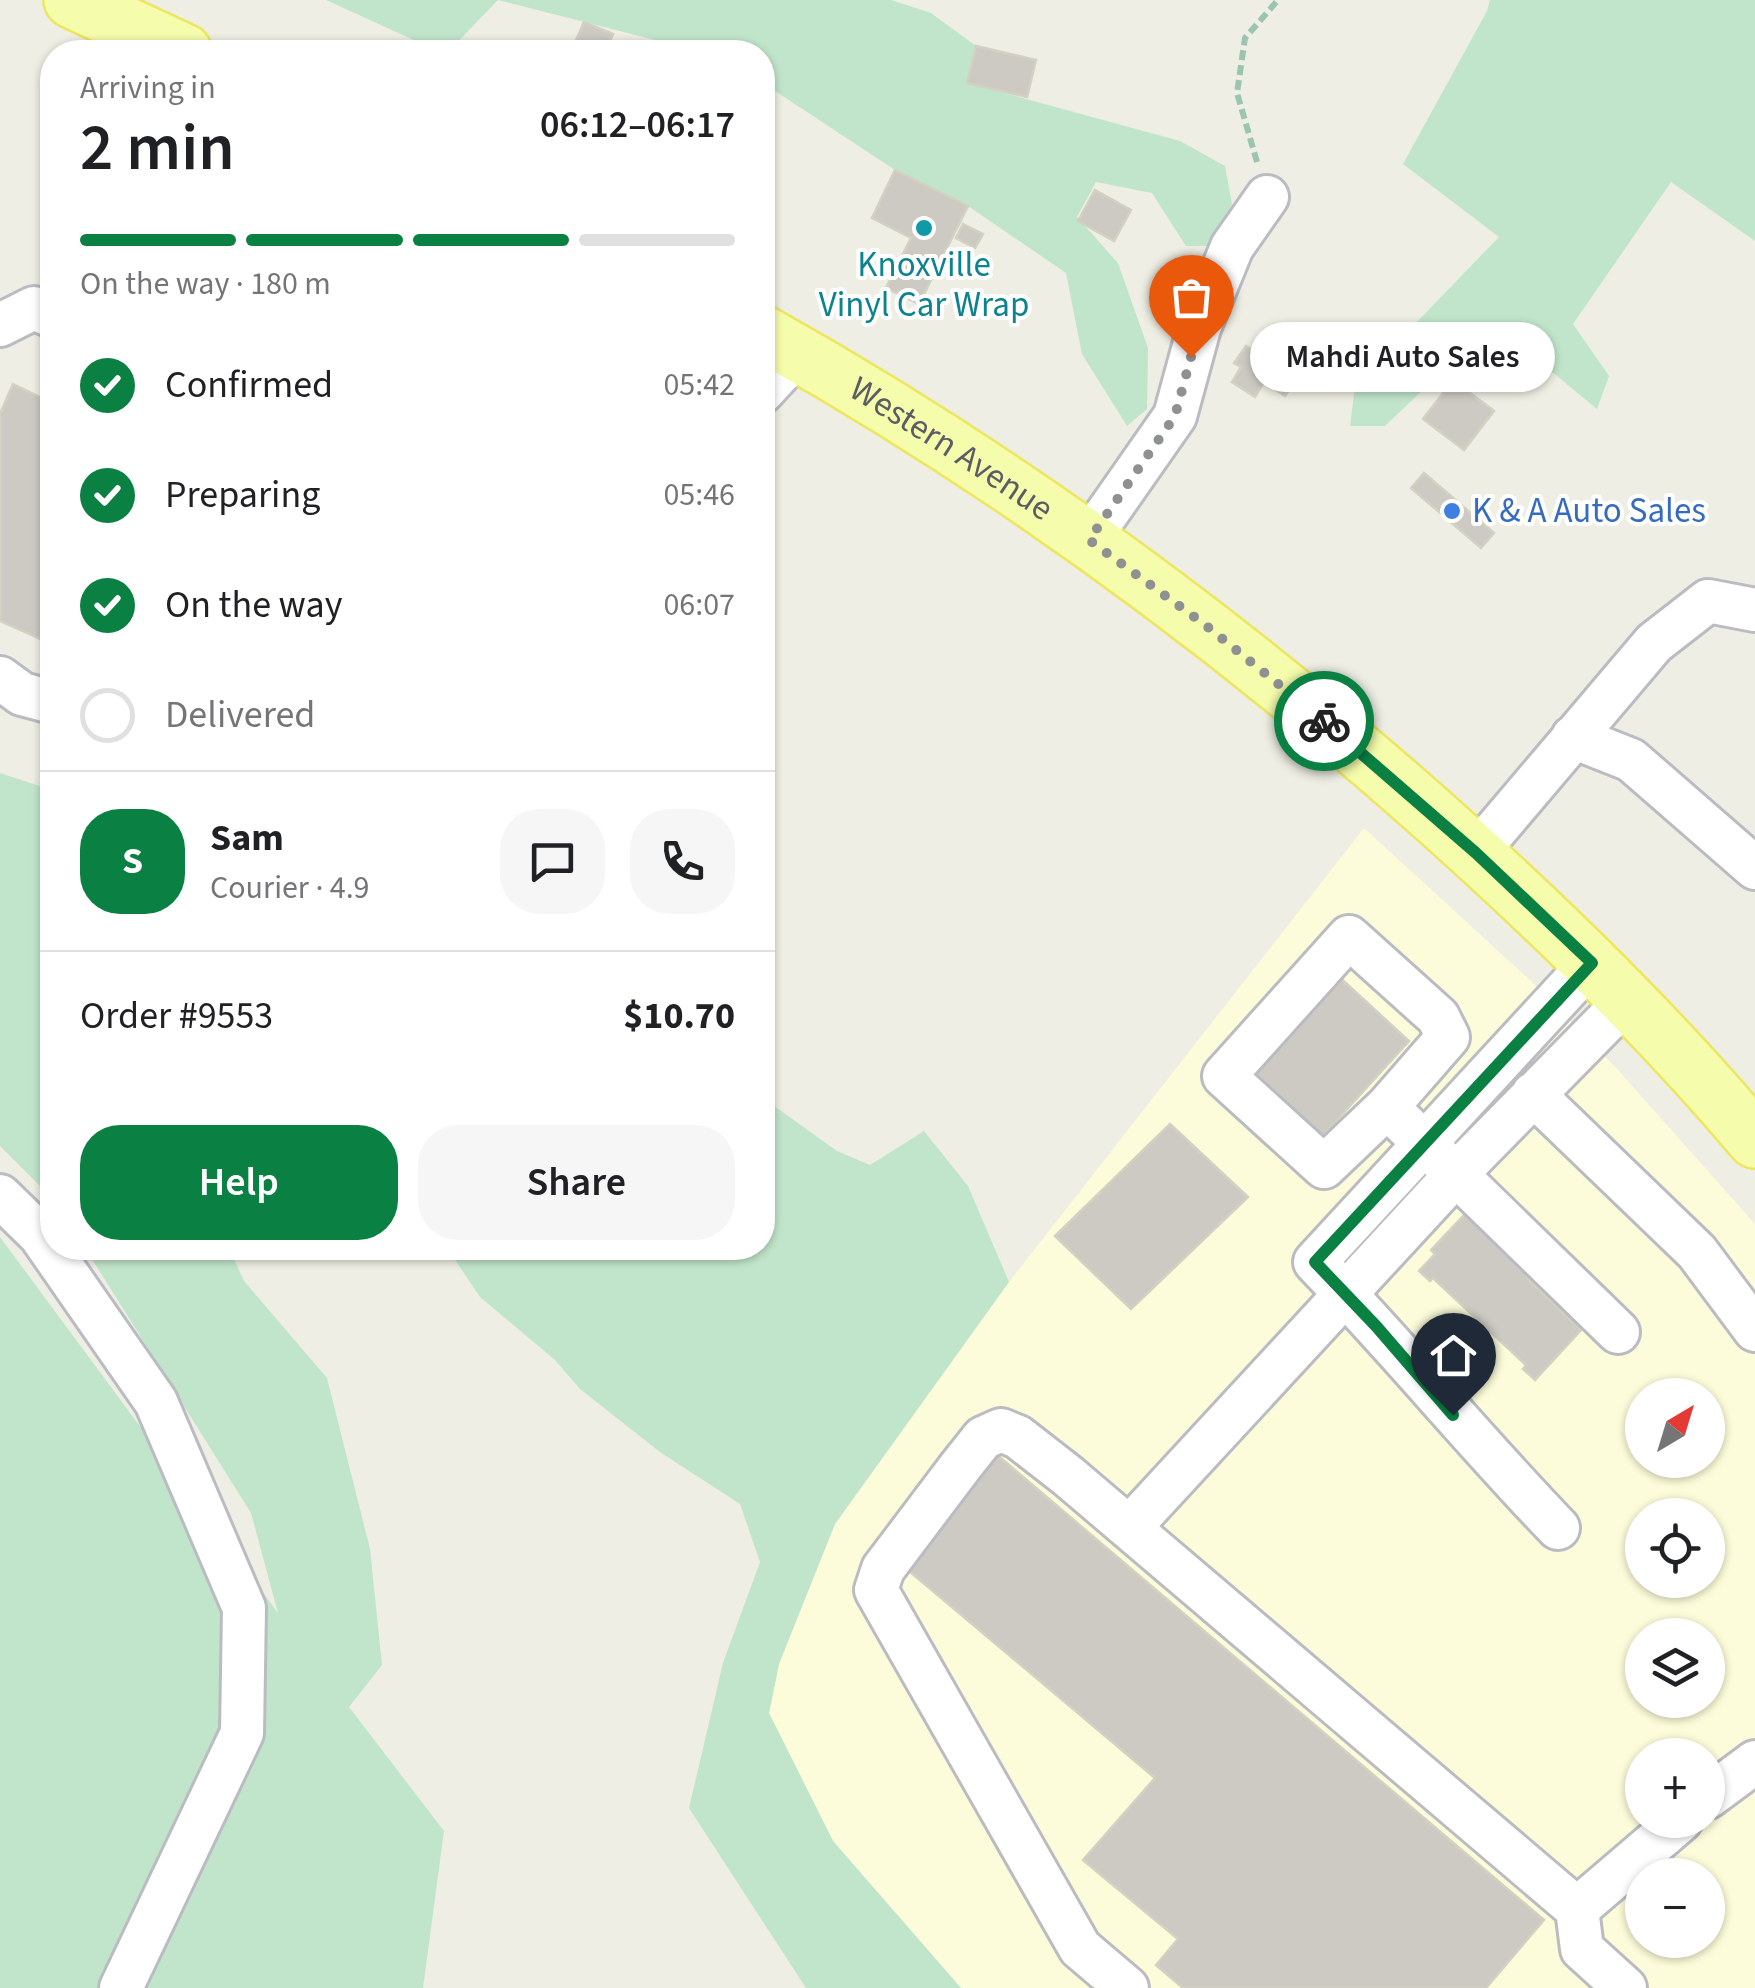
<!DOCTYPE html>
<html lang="en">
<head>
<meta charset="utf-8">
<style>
  :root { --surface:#fff; --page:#f6f6f6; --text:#202124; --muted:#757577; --line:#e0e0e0; --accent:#0b8043 }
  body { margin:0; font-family:"Source Sans 3",sans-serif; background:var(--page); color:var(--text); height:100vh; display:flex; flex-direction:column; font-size:38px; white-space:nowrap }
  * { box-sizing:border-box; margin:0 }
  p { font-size:32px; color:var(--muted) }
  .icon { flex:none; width:55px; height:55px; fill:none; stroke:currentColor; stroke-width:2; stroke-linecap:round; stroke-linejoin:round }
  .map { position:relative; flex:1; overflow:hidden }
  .drawer { position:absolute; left:40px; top:40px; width:735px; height:1220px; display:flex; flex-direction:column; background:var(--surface); border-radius:40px; box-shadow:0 2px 8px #0004 }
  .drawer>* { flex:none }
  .needle { width:65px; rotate:38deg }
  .controls { position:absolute; left:1625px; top:1378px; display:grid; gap:20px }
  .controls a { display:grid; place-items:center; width:100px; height:100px; border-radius:50%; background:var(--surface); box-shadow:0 2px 8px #0004; font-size:50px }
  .pin { position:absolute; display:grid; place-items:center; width:85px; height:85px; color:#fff; margin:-102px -42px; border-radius:50% 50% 50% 0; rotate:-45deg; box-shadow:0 0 10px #0007 }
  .pin .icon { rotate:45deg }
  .courier { position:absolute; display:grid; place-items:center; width:100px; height:100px; margin:-50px; border:8px solid #0b8043; border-radius:50%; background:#fff; color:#222; box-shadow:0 2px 12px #0007 }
  .bubble { position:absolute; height:70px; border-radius:35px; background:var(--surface); box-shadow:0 2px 8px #0004; font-size:32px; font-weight:600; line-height:70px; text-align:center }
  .headline em { font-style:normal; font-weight:600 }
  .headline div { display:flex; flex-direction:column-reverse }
  .headline { display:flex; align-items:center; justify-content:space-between; height:170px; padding:0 40px }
  h1 { font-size:65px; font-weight:600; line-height:75px }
  .bar { display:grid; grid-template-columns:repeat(4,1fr); gap:15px 10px; align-content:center; height:120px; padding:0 40px }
  .bar i { height:12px; border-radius:8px; background:var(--line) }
  .bar .selected { background:var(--accent) }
  .bar p { grid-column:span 4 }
  .line { display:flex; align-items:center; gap:25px; padding:0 40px; border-top:2px solid var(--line) }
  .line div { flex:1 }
  .round { display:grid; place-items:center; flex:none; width:105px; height:105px; border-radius:40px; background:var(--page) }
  ol { padding:0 40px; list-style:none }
  li { display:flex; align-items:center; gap:30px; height:110px }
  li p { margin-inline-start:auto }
  li .icon { padding:10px; border-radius:50%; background:var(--accent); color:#fff; stroke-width:4 }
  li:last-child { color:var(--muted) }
  li i { width:55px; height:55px; border:5px solid var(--line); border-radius:50% }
  .primary-button { display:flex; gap:20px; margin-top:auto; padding:20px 40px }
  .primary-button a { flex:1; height:115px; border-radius:40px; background:var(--accent); color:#fff; font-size:40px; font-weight:600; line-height:115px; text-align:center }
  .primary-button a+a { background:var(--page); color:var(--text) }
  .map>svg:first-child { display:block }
  .commercial { fill:#fcfcda; fill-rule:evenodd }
  .green { fill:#c1e5ca }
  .building { fill:#cccac3; stroke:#d2d1c2; stroke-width:2.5 }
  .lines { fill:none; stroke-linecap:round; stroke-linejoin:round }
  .minor-casing { stroke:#bbbcc2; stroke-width:48 }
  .major-casing { stroke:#ece75f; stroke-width:60 }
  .path { stroke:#9bc5b1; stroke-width:6; stroke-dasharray:10 5; stroke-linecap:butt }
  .minor { stroke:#fff; stroke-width:42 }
  .major { stroke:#f5fcab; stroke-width:55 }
  .done { stroke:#8f9091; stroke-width:10; stroke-dasharray:0 18 }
  .route { stroke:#0b8043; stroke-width:12 }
  .culture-dot { fill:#0f9aa8; stroke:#fff; stroke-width:4 }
  .shop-dot { fill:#3f7fe0; stroke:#fff; stroke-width:4 }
  .labels { text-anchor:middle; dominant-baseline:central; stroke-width:8; stroke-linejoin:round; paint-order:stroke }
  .culture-label { font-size:35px; fill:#0d838f; stroke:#fff }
  .street-label { font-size:35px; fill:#5c5d64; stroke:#fff }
  .shop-label { font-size:35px; fill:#366cbe; stroke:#fff; text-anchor:start }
</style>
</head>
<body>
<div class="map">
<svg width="1755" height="1988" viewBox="0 0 1755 1988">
  <rect width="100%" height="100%" fill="#eeeee4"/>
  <path class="commercial" d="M1364 828 1533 983 1618 1070 1755 1224V1988H961L833 1841 769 1713 779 1664 835 1524 1009 1282ZM1642 1395H1708V1460H1642ZM1642 1515H1708V1580H1642ZM1642 1635H1708V1700H1642ZM1642 1755H1708V1820H1642ZM1642 1875H1708V1940H1642Z"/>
  <path class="green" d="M326 0H891L931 13 976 46 968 83 1180 141 1225 166 1232 204 1209 246H1186L1152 193 1096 182 1077 217 1118 263 1148 348 1147 409 1127 426 1082 354 1066 273 968 206 895 170 763 83 762 52H702L498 0 448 52H440Z
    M1490 0H1755V241L1671 182 1573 324 1609 376 1597 409 1493 323 1385 426H1350L1355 386 1499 237 1403 164 1487 11Z
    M0 773 52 790V1198L0 1146Z
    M763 1098 837 1151 870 1165 924 1131 968 1186 1009 1282 835 1524 779 1664 769 1713 833 1841 961 1988H806L689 1808 723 1663 760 1562 740 1504 660 1452 580 1389 555 1360 480 1297 447 1248H762Z
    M0 1237 278 1613 251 1513 85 1248H229L244 1281 327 1378 370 1549 382 1665 349 1707 444 1831 423 1988H0Z"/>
  <path class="building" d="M584 22 613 34 606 52H571Z
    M976 46 1036 60 1027 97 967 83Z
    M895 170 968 206 919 304 886 288 911 238 872 218Z
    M1095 190 1131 210 1114 241 1078 221Z
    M963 224 983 234 975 248 956 238Z
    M1246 346 1296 379 1285 396 1264 382 1255 397 1232 382 1241 367 1234 363Z
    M1453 380 1494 411 1464 450 1423 419Z
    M13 384 52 403V644L0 621V414Z
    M1424 473 1494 533 1481 548 1411 488Z
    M1337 975 1409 1041 1318 1141 1246 1073Z
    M1170 1124 1248 1197 1131 1309 1055 1236Z
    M1466 1213 1531 1275 1527 1278 1581 1330 1535 1380 1523 1369 1526 1365 1433 1278 1430 1281 1419 1271 1435 1254 1431 1250Z
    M995 1453 1544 1920 1486 1988H1183L1156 1965 1178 1939 1083 1860 1155 1778 902 1565Z"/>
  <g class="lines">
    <g class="minor-casing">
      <path id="minor" d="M0 325 34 308 52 316
        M762 392 798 353
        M1089 539 1175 416 1199 328 1232 247 1267 197
        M0 678 22 694 52 702
        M1573 737 1631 760 1755 868
        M1476 853 1654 643 1708 601 1755 610
        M1533 1094 1697 1252 1755 1330
        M1387 1107 1324 1167 1224 1076 1349 937 1438 1017 1448 1037 1387 1107 1618 1332
        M0 1196 40 1235 156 1402 244 1608 242 1733 121 1988
        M1129 1528 1456 1174 1628 999
        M1558 1528C1475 1442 1399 1349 1315 1262L1591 963
        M1708 1797 1755 1762
        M1577 1909 1582 1949 1625 1988
        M1127 1988 1080 1948 876 1590 883 1569 960 1467 983 1438 1001 1430 1018 1437 1068 1476 1577 1909 1681 1820"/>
    </g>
    <g class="major-casing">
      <g id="major">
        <path d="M72 0 184 52"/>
        <path id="s1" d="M762 333C998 465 1217 625 1419 803 1538 908 1653 1019 1755 1140"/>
      </g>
    </g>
    <path class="path" d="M1257 162 1237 93 1245 38 1278 0"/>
    <use href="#minor" class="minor"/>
    <use href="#major" class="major"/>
  </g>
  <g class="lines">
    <path class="done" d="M1191 357 1175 416 1089 540 1204 624 1324 721"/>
    <path class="route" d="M1324 721 1476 853 1592 963 1315 1262 1376 1326 1453 1415"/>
  </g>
  <circle class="culture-dot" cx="924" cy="228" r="10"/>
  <circle class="shop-dot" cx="1452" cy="511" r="10"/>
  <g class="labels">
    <g class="culture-label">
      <text x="924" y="265">Knoxville<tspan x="924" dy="40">Vinyl Car Wrap</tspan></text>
    </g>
    <g class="street-label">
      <text stroke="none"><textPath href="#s1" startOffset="222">Western Avenue</textPath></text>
    </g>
    <g class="shop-label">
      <text x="1472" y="511">K &amp; A Auto Sales</text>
    </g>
  </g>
</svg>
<div class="controls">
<a><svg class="needle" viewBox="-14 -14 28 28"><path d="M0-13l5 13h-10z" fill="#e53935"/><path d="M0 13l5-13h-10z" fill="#757577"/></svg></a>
<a><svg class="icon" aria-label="locate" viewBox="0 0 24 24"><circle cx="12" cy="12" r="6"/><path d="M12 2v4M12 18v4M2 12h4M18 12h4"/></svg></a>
<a><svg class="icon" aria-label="layers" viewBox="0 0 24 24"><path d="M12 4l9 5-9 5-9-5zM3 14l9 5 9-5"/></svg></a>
<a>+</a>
<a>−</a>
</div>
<div class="pin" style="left:1191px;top:357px;background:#ea580c"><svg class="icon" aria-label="bag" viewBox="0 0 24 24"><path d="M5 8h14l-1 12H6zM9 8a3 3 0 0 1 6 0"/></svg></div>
<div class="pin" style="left:1453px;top:1415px;background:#1f2937"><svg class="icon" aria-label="home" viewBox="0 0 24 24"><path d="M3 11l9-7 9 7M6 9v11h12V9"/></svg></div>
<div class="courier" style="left:1324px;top:721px"><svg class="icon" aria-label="bike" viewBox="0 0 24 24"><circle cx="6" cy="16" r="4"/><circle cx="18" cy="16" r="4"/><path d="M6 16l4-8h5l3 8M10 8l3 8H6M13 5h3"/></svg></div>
<div class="bubble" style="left:1250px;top:322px;width:305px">Mahdi Auto Sales</div>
<section class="drawer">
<div class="headline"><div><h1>2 min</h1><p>Arriving in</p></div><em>06:12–06:17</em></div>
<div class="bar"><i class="selected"></i><i class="selected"></i><i class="selected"></i><i></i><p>On the way · 180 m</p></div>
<ol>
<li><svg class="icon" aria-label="check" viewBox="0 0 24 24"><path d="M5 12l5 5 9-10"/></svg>Confirmed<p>05:42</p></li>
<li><svg class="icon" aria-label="check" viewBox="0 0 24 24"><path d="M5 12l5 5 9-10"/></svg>Preparing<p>05:46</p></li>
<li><svg class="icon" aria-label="check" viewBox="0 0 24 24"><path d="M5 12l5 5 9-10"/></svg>On the way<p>06:07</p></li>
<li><i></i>Delivered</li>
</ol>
<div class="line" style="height:180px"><b class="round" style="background:var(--accent);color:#fff">S</b><div><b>Sam</b><p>Courier · 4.9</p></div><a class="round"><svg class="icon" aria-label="chat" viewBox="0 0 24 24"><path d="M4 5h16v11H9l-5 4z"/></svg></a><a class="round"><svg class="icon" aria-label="phone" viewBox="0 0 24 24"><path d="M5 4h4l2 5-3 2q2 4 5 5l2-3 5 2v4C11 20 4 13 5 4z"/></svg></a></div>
<div class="line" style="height:130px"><div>Order #9553</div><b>$10.70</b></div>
<div class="primary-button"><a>Help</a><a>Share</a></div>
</section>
</div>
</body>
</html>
